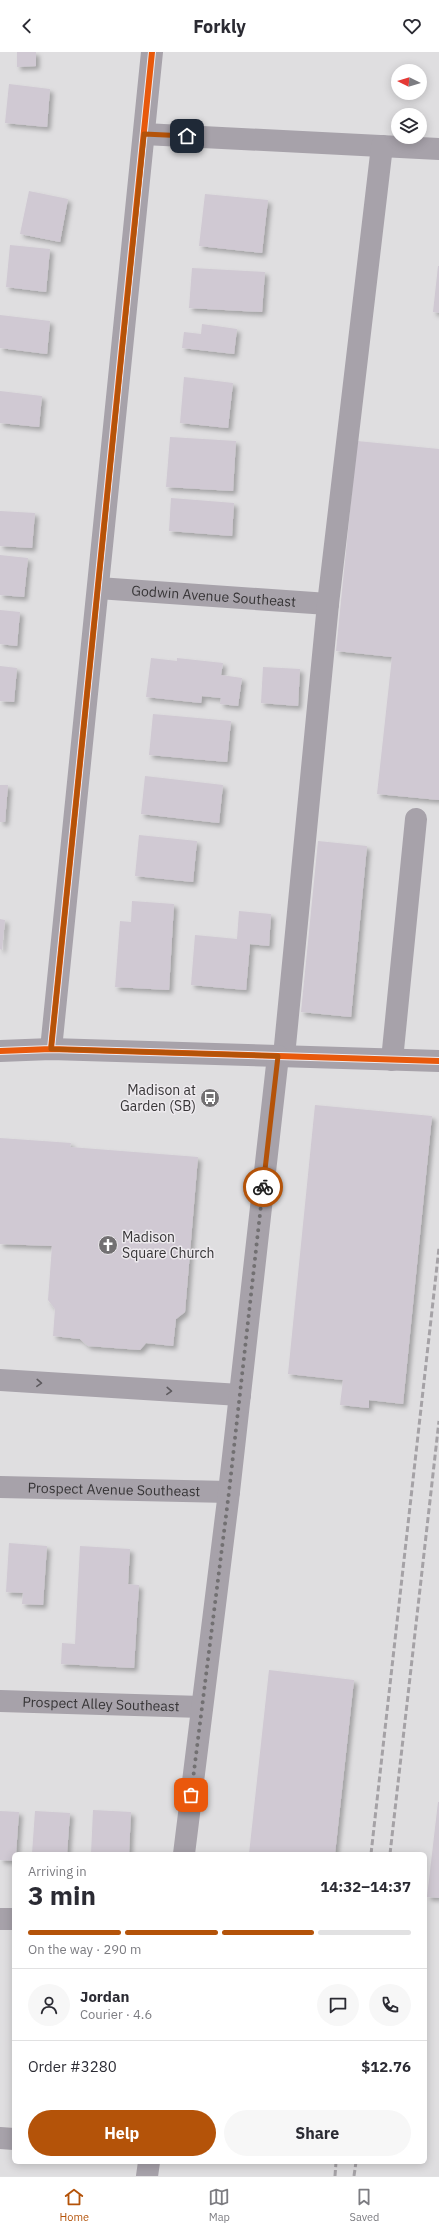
<!DOCTYPE html>
<html lang="en">
<head>
<meta charset="utf-8">
<style>
  :root { --surface:#fff; --page:#f7f7f7; --text:#2b2b33; --muted:#7c7c81; --line:#e1e1e2; --accent:#b45309 }
  body { margin:0; font-family:"IBM Plex Sans",sans-serif; background:var(--page); color:var(--text); height:100vh; display:flex; flex-direction:column; font-size:15px; white-space:nowrap }
  * { box-sizing:border-box; margin:0 }
  p { font-size:13px; color:var(--muted) }
  .icon { flex:none; width:22px; height:22px; fill:none; stroke:currentColor; stroke-width:2; stroke-linecap:round; stroke-linejoin:round }
  .map { position:relative; flex:1; overflow:hidden }
  .details { position:absolute; left:12px; top:1800px; width:415px; height:312px; display:flex; flex-direction:column; background:var(--surface); border-radius:6px; box-shadow:0 2px 10px #0003 }
  .details>* { flex:none }
  .needle { width:26px; rotate:275deg }
  .controls { position:absolute; left:391px; top:12px; display:grid; gap:8px }
  .controls a { display:grid; place-items:center; width:36px; height:36px; border-radius:50%; background:var(--surface); box-shadow:0 2px 10px #0003; font-size:20px }
  .pin { position:absolute; display:grid; place-items:center; width:34px; height:34px; color:#fff; margin:-17px; border-radius:8px; box-shadow:0 2px 6px #0006 }
  .courier { position:absolute; display:grid; place-items:center; width:40px; height:40px; margin:-20px; border:3px solid #b45309; border-radius:50%; background:#fff; color:#222; box-shadow:0 1px 5px #0007 }
  .headline em { font-style:normal; font-weight:700 }
  .headline div { display:flex; flex-direction:column-reverse }
  .headline { display:flex; align-items:center; justify-content:space-between; height:68px; padding:0 16px }
  h1 { font-size:26px; font-weight:700; line-height:30px }
  .bar { display:grid; grid-template-columns:repeat(4,1fr); gap:6px 4px; align-content:center; height:48px; padding:0 16px }
  .bar i { height:5px; border-radius:3px; background:var(--line) }
  .bar .selected { background:var(--accent) }
  .bar p { grid-column:span 4 }
  .line { display:flex; align-items:center; gap:10px; padding:0 16px; border-top:1px solid var(--line) }
  .line div { flex:1 }
  .round { display:grid; place-items:center; flex:none; width:42px; height:42px; border-radius:21px; background:var(--page) }
  .cta { display:flex; gap:8px; margin-top:auto; padding:8px 16px }
  .cta a { flex:1; height:46px; border-radius:24px; background:var(--accent); color:#fff; font-size:16px; font-weight:700; line-height:46px; text-align:center }
  .cta a+a { background:var(--page); color:var(--text) }
  header { display:flex; justify-content:space-between; align-items:center; height:52px; padding:0 16px; background:var(--surface); font-size:18px; font-weight:700 }
  .dock { display:flex; justify-content:space-around; align-items:center; height:56px; border-top:1px solid var(--line); background:var(--surface); font-size:11px; color:var(--muted) }
  .dock a { display:grid; justify-items:center; gap:2px }
  .dock .selected { color:var(--accent) }
  .map>svg:first-child { display:block }
  .building { fill:#d0c9d3; filter:url(#shadow) }
  .lines { fill:none; stroke-linecap:round; stroke-linejoin:round }
  .minor { stroke:#a7a2aa; stroke-width:22 }
  .rail { stroke:#a5a2a6; stroke-width:3; stroke-dasharray:6 3; stroke-linecap:butt }
  .cycleway-casing { stroke:#edeaee; stroke-width:8 }
  .cycleway { stroke:#e8590c; stroke-width:6 }
  .oneway { stroke:#5e5b5f }
  .done { stroke:#727072; stroke-width:4; stroke-dasharray:0 7.2 }
  .route { stroke:#b45309; stroke-width:5 }
  .labels { text-anchor:middle; dominant-baseline:central; stroke-width:3; stroke-linejoin:round; paint-order:stroke }
  .street-label { font-size:14px; fill:#373537; stroke:#edeaee }
  .poi-label { font-size:14px; fill:#373537; stroke:#edeaee; text-anchor:end }
</style>
</head>
<body>
<header><svg class="icon" aria-label="back" viewBox="0 0 24 24"><path d="M15 5l-7 7 7 7"/></svg>Forkly<svg class="icon" aria-label="heart" viewBox="0 0 24 24"><path d="M12 20l-8-8c-3-5 5-10 8-4 3-6 11-1 8 4z"/></svg></header>
<div class="map">
<svg width="439" height="2124" viewBox="0 0 439 2124">
  <defs>
    <filter id="shadow"><feDropShadow dx="3.5" dy="3.5" stdDeviation="2" flood-color="#0004"/></filter>
  </defs>
  <rect width="100%" height="100%" fill="#dfdee0"/>
  <path class="building" d="M17 0H36V14L17 15Z
    M9 32 50 37 47 75 5 71Z
    M29 139 68 147 60 190 20 182Z
    M205 142 268 148 262 201 199 194Z
    M10 193 50 197 46 240 6 235Z
    M438 214H439V261L433 260Z
    M192 216 265 220 262 260 189 256Z
    M0 263 50 269 47 302 0 296Z
    M202 272 237 277 234 302 182 296 184 280 201 282Z
    M184 325 233 331 228 376 180 371Z
    M0 339 42 344 39 375 0 371Z
    M170 385 236 389 233 439 166 435Z
    M357 389 439 397V748L377 742 392 605 336 599Z
    M171 446 234 451 232 484 169 479Z
    M0 459 35 461 32 496 0 494Z
    M0 503 28 506 24 545 0 543Z
    M0 558 20 560 17 594 0 592Z
    M151 606 177 609V606L223 611 221 623 242 626 238 654 220 652 221 646 202 644 201 651 146 645Z
    M0 614 17 616 14 650 0 649Z
    M263 615 300 617 298 654 261 651Z
    M153 662 231 669 227 710 149 703Z
    M145 724 223 733 219 771 141 762Z
    M0 733H8L5 770H0Z
    M139 783 197 789 193 830 135 824Z
    M318 789 367 794 351 965 301 960Z
    M132 849 174 852 169 938 115 935 120 869 131 870Z
    M239 859 271 862 269 894 250 892 246 938 191 933 195 883 237 887Z
    M0 867 5 868 2 898 0 897Z
    M315 1053 432 1064 403 1352 369 1348V1356L340 1353 343 1328 288 1322Z
    M0 1086 71 1091 70 1095 198 1105 185 1260 176 1267 173 1294 146 1291 140 1298 88 1294 80 1287 53 1284 55 1257 48 1248 52 1194 0 1192Z
    M9 1491 47 1494 43 1553 22 1552 23 1541 6 1540Z
    M80 1494 130 1497 128 1532 139 1533 134 1616 61 1612 62 1591 75 1592Z
    M269 1618 354 1628 335 1802H249Z
    M438 1750H439V1846L427 1845Z
    M93 1758 131 1760 129 1802H91Z
    M0 1759 19 1760 16 1802H14V1809L0 1808Z
    M35 1759 70 1761 67 1802H32Z"/>
  <g class="lines">
    <g class="minor">
      <path d="M144 82 439 97"/>
      <path id="s1" d="M98 536 328 552"/>
      <path d="M51 997 152 0"/>
      <path d="M0 999 51 997 439 1009"/>
      <path d="M284 1004 328 552 382 94"/>
      <path d="M392 1008 416 767"/>
      <path d="M0 1328 240 1343"/>
      <path id="s2" d="M0 1435 229 1440"/>
      <path id="s3" d="M0 1649 202 1655"/>
      <path d="M184 1802 229 1440 278 1004"/>
      <path d="M0 1867H14"/>
      <path d="M0 2086 14 2087"/>
      <path d="M147 2124 149 2110"/>
    </g>
    <path class="rail" d="M371 1802 439 1196
      M390 1802 439 1369
      M335 2124 336 2110
      M354 2124 356 2110"/>
    <g class="cycleway-casing">
      <path id="cycleway" d="M51 997 152 0
        M0 999 51 997 439 1009"/>
    </g>
    <use href="#cycleway" class="cycleway"/>
  </g>
  <defs><path id="oneway-chevron" d="M-2-3.5L2.5 0L-2 3.5" fill="none" stroke-width="1.6" stroke-linecap="round" stroke-linejoin="round"/></defs>
  <g class="oneway">
    <use href="#oneway-chevron" transform="translate(39 1331) rotate(3)"/>
    <use href="#oneway-chevron" transform="translate(169 1339) rotate(3)"/>
  </g>
  <g class="lines">
    <path class="done" d="M191 1743 229 1440 263 1135"/>
    <path class="route" d="M187 84 144 82 51 997 278 1004 263 1135"/>
  </g>
  <defs>
    <g id="bus-disc" transform="scale(1)"><circle r="9.5" fill="#727072" stroke="#edeaee"/><path d="M-5-6H5V4H4V6H2V4H-2V6H-4V4H-5ZM-3.5-4V0h7V-4ZM-3.5 1.2v1.5H-2V1.2ZM2 1.2v1.5H3.5V1.2Z" fill="#fff"/></g>
    <g id="church-disc" transform="scale(1)"><circle r="9.5" fill="#727072" stroke="#edeaee"/><path d="M-1.2-6h2.4v3.5h3.3v2.4h-3.3V6h-2.4V-.1h-3.3v-2.4h3.3Z" fill="#fff"/></g>
  </defs>
  <g fill-rule="evenodd">
    <use href="#bus-disc" x="210" y="1046"/>
    <use href="#church-disc" x="108" y="1193"/>
  </g>
  <g class="labels">
    <g class="street-label">
      <text stroke="none"><textPath href="#s1" startOffset="116">Godwin Avenue Southeast</textPath></text>
      <text stroke="none"><textPath href="#s2" startOffset="114">Prospect Avenue Southeast</textPath></text>
      <text stroke="none"><textPath href="#s3" startOffset="101">Prospect Alley Southeast</textPath></text>
    </g>
    <g class="poi-label">
      <text x="196" y="1038">Madison at<tspan x="196" dy="16">Garden (SB)</tspan></text>
      <text x="122" y="1185" text-anchor="start">Madison<tspan x="122" dy="16">Square Church</tspan></text>
    </g>
  </g>
</svg>
<div class="controls">
<a><svg class="needle" viewBox="-14 -14 28 28"><path d="M0-13l5 13h-10z" fill="#e53935"/><path d="M0 13l5-13h-10z" fill="#7c7c81"/></svg></a>
<a><svg class="icon" aria-label="layers" viewBox="0 0 24 24"><path d="M12 4l9 5-9 5-9-5zM3 14l9 5 9-5"/></svg></a>
</div>
<div class="pin" style="left:191px;top:1743px;background:#ea580c"><svg class="icon" aria-label="bag" viewBox="0 0 24 24"><path d="M5 8h14l-1 12H6zM9 8a3 3 0 0 1 6 0"/></svg></div>
<div class="pin" style="left:187px;top:84px;background:#1f2937"><svg class="icon" aria-label="home" viewBox="0 0 24 24"><path d="M3 11l9-7 9 7M6 9v11h12V9"/></svg></div>
<div class="courier" style="left:263px;top:1135px"><svg class="icon" aria-label="bike" viewBox="0 0 24 24"><circle cx="6" cy="16" r="4"/><circle cx="18" cy="16" r="4"/><path d="M6 16l4-8h5l3 8M10 8l3 8H6M13 5h3"/></svg></div>
<section class="details">
<div class="headline"><div><h1>3 min</h1><p>Arriving in</p></div><em>14:32–14:37</em></div>
<div class="bar"><i class="selected"></i><i class="selected"></i><i class="selected"></i><i></i><p>On the way · 290 m</p></div>
<div class="line" style="height:72px"><a class="round"><svg class="icon" aria-label="person" viewBox="0 0 24 24"><circle cx="12" cy="8" r="4"/><path d="M4 21q1-7 8-7t8 7"/></svg></a><div><b>Jordan</b><p>Courier · 4.6</p></div><a class="round"><svg class="icon" aria-label="chat" viewBox="0 0 24 24"><path d="M4 5h16v11H9l-5 4z"/></svg></a><a class="round"><svg class="icon" aria-label="phone" viewBox="0 0 24 24"><path d="M5 4h4l2 5-3 2q2 4 5 5l2-3 5 2v4C11 20 4 13 5 4z"/></svg></a></div>
<div class="line" style="height:52px"><div>Order #3280</div><b>$12.76</b></div>
<div class="cta"><a>Help</a><a>Share</a></div>
</section>
</div>
<nav class="dock">
<a class="selected"><svg class="icon" aria-label="home" viewBox="0 0 24 24"><path d="M3 11l9-7 9 7M6 9v11h12V9"/></svg>Home</a>
<a><svg class="icon" aria-label="map" viewBox="0 0 24 24"><path d="M3 6l6-2 6 2 6-2v14l-6 2-6-2-6 2zM9 4v14M15 6v14"/></svg>Map</a>
<a><svg class="icon" aria-label="saved" viewBox="0 0 24 24"><path d="M7 4h10v16l-5-4-5 4z"/></svg>Saved</a>
</nav>
</body>
</html>
